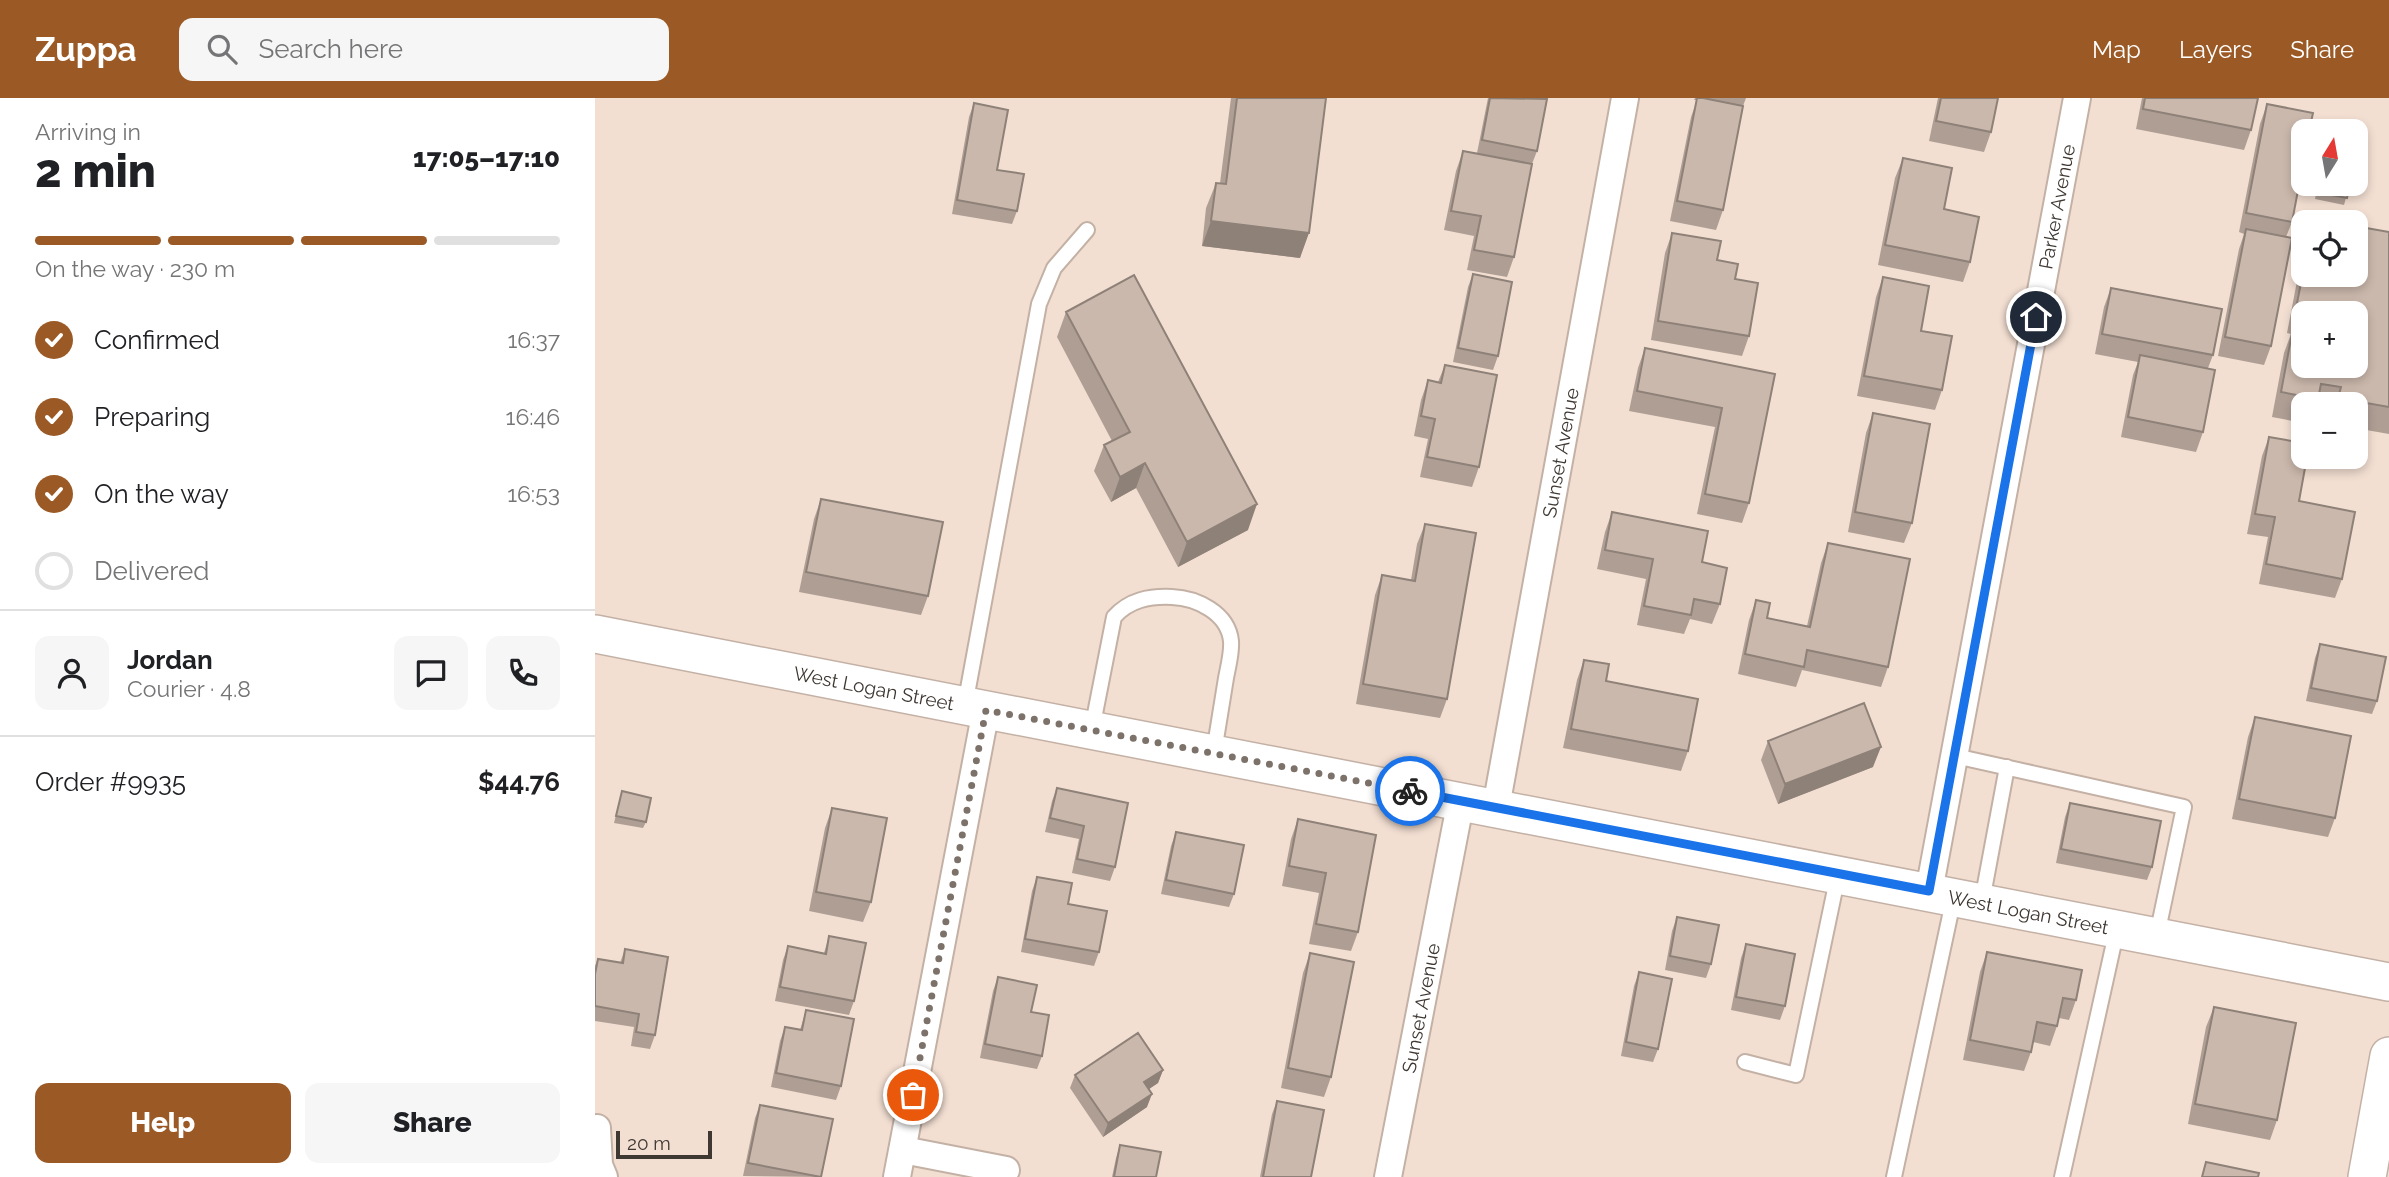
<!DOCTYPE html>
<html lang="en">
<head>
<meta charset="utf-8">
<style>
  :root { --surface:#fff; --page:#f6f6f6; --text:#202124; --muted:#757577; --line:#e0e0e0; --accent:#9b5a25 }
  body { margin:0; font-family:Raleway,sans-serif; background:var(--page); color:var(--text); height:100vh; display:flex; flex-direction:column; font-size:26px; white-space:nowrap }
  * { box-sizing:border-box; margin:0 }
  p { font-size:23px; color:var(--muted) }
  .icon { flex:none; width:38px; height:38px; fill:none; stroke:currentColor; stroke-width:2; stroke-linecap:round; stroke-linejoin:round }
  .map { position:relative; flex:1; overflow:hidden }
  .panel { display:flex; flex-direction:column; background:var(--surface); width:595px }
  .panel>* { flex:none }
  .needle { width:46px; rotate:11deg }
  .fabs { position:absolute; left:1696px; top:21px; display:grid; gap:14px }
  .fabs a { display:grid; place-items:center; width:77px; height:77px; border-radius:14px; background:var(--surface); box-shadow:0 4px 10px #0003; font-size:35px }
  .scale { position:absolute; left:21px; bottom:18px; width:96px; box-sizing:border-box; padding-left:7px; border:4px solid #3e3732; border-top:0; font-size:19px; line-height:24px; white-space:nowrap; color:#3e3732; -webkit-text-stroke:5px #f3dfd2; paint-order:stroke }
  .pin { position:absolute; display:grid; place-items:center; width:60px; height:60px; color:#fff; margin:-30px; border:4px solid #fff; border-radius:50%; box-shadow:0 2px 7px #0007 }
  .courier { position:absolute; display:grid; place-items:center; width:70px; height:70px; margin:-35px; border:5px solid #1a73e8; border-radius:50%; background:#fff; color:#222; box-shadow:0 2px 9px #0007 }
  .summary em { font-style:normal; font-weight:800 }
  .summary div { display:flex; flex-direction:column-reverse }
  .summary { display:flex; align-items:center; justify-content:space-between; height:119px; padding:0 35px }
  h1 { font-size:46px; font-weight:800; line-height:52px }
  .bar { display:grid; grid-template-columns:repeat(4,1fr); gap:10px 7px; align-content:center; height:84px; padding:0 35px }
  .bar i { height:9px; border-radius:5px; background:var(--line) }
  .bar .on { background:var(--accent) }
  .bar p { grid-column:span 4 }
  .line { display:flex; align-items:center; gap:18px; padding:0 35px; border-top:2px solid var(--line) }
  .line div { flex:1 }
  .round { display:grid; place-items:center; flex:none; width:74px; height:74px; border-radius:14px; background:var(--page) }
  ol { padding:0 35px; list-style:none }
  li { display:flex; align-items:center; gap:21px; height:77px }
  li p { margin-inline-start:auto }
  li .icon { padding:7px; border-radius:50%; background:var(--accent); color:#fff; stroke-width:4 }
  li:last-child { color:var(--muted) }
  li i { width:38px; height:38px; border:4px solid var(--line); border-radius:50% }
  .button { display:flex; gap:14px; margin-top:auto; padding:14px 35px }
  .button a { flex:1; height:80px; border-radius:14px; background:var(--accent); color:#fff; font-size:28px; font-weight:800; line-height:80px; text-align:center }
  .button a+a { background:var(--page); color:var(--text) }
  header { display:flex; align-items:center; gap:42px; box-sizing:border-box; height:98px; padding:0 35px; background:var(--accent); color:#fff }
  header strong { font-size:33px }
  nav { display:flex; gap:38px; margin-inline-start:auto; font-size:24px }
  .search { width:490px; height:63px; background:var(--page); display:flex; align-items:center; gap:18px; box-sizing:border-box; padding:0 24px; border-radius:14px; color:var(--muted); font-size:26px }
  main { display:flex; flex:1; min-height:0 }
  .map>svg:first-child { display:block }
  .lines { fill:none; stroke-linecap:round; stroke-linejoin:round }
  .lane-casing { stroke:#c4b1a5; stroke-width:18 }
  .street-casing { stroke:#c4b1a5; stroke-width:30 }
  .secondary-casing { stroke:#c4b1a5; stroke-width:40 }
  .lane { stroke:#fff; stroke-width:14 }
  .street { stroke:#fff; stroke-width:26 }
  .secondary { stroke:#fff; stroke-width:37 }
  .wall { fill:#af9e94; fill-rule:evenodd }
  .shaded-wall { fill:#8e8178 }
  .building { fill:#cbb8ac; stroke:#8e8178; stroke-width:2 }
  .done { stroke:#7d726a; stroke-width:7; stroke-dasharray:0 12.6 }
  .route { stroke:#1a73e8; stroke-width:9 }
  .labels { text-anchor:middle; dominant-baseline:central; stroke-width:7; stroke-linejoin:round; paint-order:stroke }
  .street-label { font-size:19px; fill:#3e3732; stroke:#f3dfd2 }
</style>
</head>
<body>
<header>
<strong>Zuppa</strong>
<div class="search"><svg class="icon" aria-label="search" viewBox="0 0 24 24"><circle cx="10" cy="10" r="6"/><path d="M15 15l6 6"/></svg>Search here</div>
<nav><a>Map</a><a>Layers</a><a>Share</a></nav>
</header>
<main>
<section class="panel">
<div class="summary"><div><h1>2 min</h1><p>Arriving in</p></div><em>17:05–17:10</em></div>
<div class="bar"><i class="on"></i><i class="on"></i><i class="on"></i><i></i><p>On the way · 230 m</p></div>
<ol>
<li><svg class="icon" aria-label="check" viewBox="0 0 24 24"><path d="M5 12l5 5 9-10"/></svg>Confirmed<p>16:37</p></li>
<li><svg class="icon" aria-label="check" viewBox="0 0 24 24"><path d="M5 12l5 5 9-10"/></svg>Preparing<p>16:46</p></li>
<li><svg class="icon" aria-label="check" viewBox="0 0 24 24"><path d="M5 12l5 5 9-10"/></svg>On the way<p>16:53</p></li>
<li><i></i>Delivered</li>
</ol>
<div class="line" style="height:126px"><a class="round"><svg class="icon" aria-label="person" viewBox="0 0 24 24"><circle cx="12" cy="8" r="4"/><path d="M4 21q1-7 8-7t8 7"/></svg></a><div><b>Jordan</b><p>Courier · 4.8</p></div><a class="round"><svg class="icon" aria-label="chat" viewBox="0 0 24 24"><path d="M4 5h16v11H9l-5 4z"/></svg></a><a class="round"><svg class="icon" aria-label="phone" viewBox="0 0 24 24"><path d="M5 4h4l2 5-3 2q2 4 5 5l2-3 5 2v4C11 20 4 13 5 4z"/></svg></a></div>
<div class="line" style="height:91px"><div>Order #9935</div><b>$44.76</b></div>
<div class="button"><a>Help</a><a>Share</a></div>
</section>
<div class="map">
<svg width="1794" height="1079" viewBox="0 0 1794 1079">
  <rect width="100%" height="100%" fill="#f3dfd2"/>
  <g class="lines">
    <g class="lane-casing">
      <path id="lane" d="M370 607 444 206 459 170 492 132
        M497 631 519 519C534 502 554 498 577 499 602 500 633 515 636 543 637 555 633 569 631 580 627 605 623 630 619 654
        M1360 658 1589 709 1562 837
        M1387 803 1412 669
        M1150 964 1201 977 1243 777
        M1299 1079 1359 799
        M1467 1079 1522 831"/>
    </g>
    <g class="street-casing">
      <g id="street">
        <path id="s1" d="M901 709 1030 0"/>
        <path id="s2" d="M1334 793 1482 0"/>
        <path d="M2 1030 4 1067 9 1079"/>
        <path d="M308 1052 411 1072"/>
        <path d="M302 1079 391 612"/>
        <path id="s3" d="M793 1079 866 702"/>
      </g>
    </g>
    <g class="secondary-casing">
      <g id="secondary">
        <path id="s4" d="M0 536 1794 884"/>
        <path d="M1772 1079 1794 958"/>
      </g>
    </g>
    <use href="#lane" class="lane"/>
    <use href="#street" class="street"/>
    <use href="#secondary" class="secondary"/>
  </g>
  <path class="wall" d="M636 0H731L705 160 607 148 611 110 621 85H625Z
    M893 0H949L942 53 937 66 919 159 912 179 872 172 879 138 849 132 861 73 868 53 882 55Z
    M1100 0H1151L1148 8 1128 112 1121 132 1075 123 1096 19 1102 2H1099Z
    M1343 0H1403L1396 34 1389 54 1334 43Z
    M1547 0H1663L1656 32 1649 52 1541 31Z
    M379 5 402 72 422 113 417 126 357 116 374 19Z
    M1672 6 1697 124 1691 139 1676 248 1669 267 1623 258 1644 151 1649 136 1644 134 1665 26Z
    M1308 60 1349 111 1375 164 1368 184 1283 167 1300 80Z
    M1723 86H1755L1749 107 1720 101Z
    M1794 134V336L1760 330V306H1708V325L1677 319 1689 255 1696 236 1692 235 1708 152V177ZM1708 215H1760L1708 268Z
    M1077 135 1140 181 1154 238 1147 258 1056 242 1070 155Z
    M878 176 903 258 898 272 858 264 873 189Z
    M1288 179 1326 233 1347 292 1340 312 1262 298 1281 199Z
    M1516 190 1618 257 1613 270 1608 334 1601 354 1526 339 1538 277 1543 264 1500 256 1509 209Z
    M471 214 653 432 583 469 541 390 516 404 499 373 509 347 517 343 462 239Z
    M1050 250 1180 276 1154 405 1147 425 1102 416 1120 329 1034 313 1043 270Z
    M850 267 884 369 877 389 825 379 833 341 819 338 826 302 833 282 843 284Z
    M1278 315 1317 425 1309 445 1253 434 1271 335Z
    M1674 339 1704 403 1747 481 1740 500 1664 486 1673 439 1652 436 1667 358Z
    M226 401 333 498 326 517 204 494 219 421Z
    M1017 414 1107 464 1125 506 1117 526 1095 521 1089 536 1042 527 1051 481 1002 471 1010 434Z
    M830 426 852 601 845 620 761 606 780 497 787 477 816 482 822 446Z
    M1233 445 1293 569 1286 589 1207 572 1201 589 1143 576 1154 522 1161 502 1172 520 1212 528 1226 465Z
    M1725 546 1782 603 1777 616 1711 603 1720 560Z
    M989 562 1011 583 1093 653 1086 673 968 650 982 582Z
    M1660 619 1740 720 1733 739 1637 721 1653 639Z
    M1173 643 1278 669 1183 706 1166 662Z
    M462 690 520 769 515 783 477 775 484 741 450 734 457 703Z
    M27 693 51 724 48 730 19 725Z
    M1475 705 1557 769 1552 782 1461 765 1470 719Z
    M237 710 276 804 268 824 214 813 230 730Z
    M703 721 763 834 756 853 714 846 724 795 687 788 696 741Z
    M581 734 639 796 634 809 566 796 576 748Z
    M442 779 473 806 504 854 499 868 426 854 437 793Z
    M1082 819 1116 866 1111 880 1070 872 1077 833Z
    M234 838 259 903 254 917 180 903 188 862 193 848 229 855Z
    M1151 846 1190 908 1185 922 1136 912 1146 860Z
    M30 851 60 937 55 951 36 948 39 929 0 923V868L3 861 25 865Z
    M1392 854 1481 902 1474 922 1464 920 1462 928 1455 948 1438 944 1436 954 1429 973 1368 962 1385 874Z
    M715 855 736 979 729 999 686 990 708 875Z
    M1044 874 1063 951 1058 964 1026 958 1039 888Z
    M403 879 436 914 447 958 442 971 385 960 398 893Z
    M1619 909 1682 1022 1675 1042 1593 1026 1611 929Z
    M211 912 246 988 241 1002 176 989 185 943 190 929 205 932Z
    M568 972 563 985 553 991 552 1009 508 1039 475 990 480 977Z
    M682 1003 716 1079H665L677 1016Z
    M165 1007 226 1079 148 1078 160 1020Z
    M525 1047 561 1079H517L521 1060Z"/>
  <path class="shaded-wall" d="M616 123 714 135 705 160 607 148Z
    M550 365 541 390 516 404 525 379Z
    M662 406 653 432 583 469 592 444Z
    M1286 649 1278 669 1183 706 1190 686Z
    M568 972 563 985 544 998 549 984Z
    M557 996 552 1009 508 1039 513 1025Z"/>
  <path class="building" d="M642 0H731L714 135 616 123 621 85 631 86Z
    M895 0 952 1 942 53 887 42Z
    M1102 0H1108L1148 8 1128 112 1082 103Z
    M1346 0H1403L1396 34 1341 23Z
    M1550 0H1663L1656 32 1548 11Z
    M379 5 413 12 402 72 429 76 422 113 362 102Z
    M1672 6 1718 15 1714 33H1708V66L1697 124 1651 115Z
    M868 53 937 66 919 159 879 152 886 118 856 113Z
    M1308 60 1357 70 1349 111 1384 119 1375 164 1290 147Z
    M1724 86H1755L1752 100 1722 94Z
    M1718 120 1743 124H1718Z
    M1760 128 1794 134V309L1743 300 1746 289 1726 286 1723 301 1686 294 1698 230 1708 232V268H1760V215H1713L1714 212 1701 210 1708 175V177H1760Z
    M1651 131 1697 140 1676 248 1630 239Z
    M1077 135 1126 143 1122 162 1143 166 1140 181 1163 185 1154 238 1063 223Z
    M878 176 917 184 903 258 863 250Z
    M539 177 662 406 592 444 550 365 525 379 509 347 535 334 471 214Z
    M1288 179 1334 188 1326 233 1357 238 1347 292 1269 278Z
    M1516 190 1627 211 1618 257 1507 236Z
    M1050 250 1180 276 1154 405 1110 396 1127 310 1042 293Z
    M1545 257 1620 272 1608 334 1533 319Z
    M850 267 902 277 884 369 832 359 840 321 826 318 833 282 846 285Z
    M1278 315 1335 326 1317 425 1260 414Z
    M1674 339 1708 345V359H1712L1704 403 1760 414 1747 481 1671 466 1680 419 1660 416Z
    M226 401 348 424 333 498 211 474Z
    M1017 414 1113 433 1107 464 1132 470 1125 506 1099 501 1096 517 1049 508 1058 461 1010 452Z
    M830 426 881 435 852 601 768 586 787 477 820 483Z
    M1233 445 1315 461 1293 569 1212 552 1209 569 1150 556 1161 502 1175 505 1172 520 1215 529Z
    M1725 546 1791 559 1782 603 1716 590Z
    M989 562 1014 566 1011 583 1103 601 1093 653 976 631Z
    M1269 605 1286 649 1190 686 1173 643Z
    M1660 619 1756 638 1740 720 1644 701Z
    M462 690 533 705 520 769 482 761 489 728 455 720Z
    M27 693 56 700 51 724 21 718Z
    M1475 705 1566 723 1557 769 1466 751Z
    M237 710 292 720 276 804 221 794Z
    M703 721 781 737 763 834 721 826 731 775 694 768Z
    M581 734 649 747 639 796 571 782Z
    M442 779 477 785 473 806 512 813 504 854 430 841Z
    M1082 819 1124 827 1116 866 1075 858Z
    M234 838 271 845 259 903 185 889 193 848 231 856Z
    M1151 846 1200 856 1190 908 1141 899Z
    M30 851 73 859 60 937 41 934 44 916 0 908V876L3 861 28 865Z
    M1392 854 1487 872 1481 902 1468 900 1462 928 1442 924 1436 954 1375 942Z
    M715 855 759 864 736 979 693 970Z
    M1044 874 1077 881 1063 951 1031 944Z
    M403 879 442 887 436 914 454 917 447 958 390 946Z
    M1619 909 1701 925 1682 1022 1600 1006Z
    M211 912 259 921 246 988 181 975 190 929 207 932Z
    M543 935 568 972 549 984 557 996 513 1025 480 977Z
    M682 1003 729 1012 716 1079H668Z
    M165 1007 238 1021 226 1079 153 1065Z
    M525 1047 566 1054 561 1079H519Z
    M1611 1064 1664 1075 1663 1079H1607Z"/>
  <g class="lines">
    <path class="done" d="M318 997 391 612 815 693"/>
    <path class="route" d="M815 693 1334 793 1441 219"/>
  </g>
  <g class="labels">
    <g class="street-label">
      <text stroke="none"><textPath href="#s2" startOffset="696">Parker Avenue</textPath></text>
      <text stroke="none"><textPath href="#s1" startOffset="360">Sunset Avenue</textPath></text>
      <text stroke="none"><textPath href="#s4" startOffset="284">West Logan Street</textPath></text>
      <text stroke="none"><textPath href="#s4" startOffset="1460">West Logan Street</textPath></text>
      <text stroke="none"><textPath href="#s3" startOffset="172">Sunset Avenue</textPath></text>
    </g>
  </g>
</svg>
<div class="fabs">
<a><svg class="needle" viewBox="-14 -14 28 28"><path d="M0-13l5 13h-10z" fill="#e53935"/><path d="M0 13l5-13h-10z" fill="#757577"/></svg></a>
<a><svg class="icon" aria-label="locate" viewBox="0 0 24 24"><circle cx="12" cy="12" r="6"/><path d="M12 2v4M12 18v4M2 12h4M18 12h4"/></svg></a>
<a>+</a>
<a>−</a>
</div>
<div class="scale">20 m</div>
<div class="pin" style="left:318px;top:997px;background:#ea580c"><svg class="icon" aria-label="bag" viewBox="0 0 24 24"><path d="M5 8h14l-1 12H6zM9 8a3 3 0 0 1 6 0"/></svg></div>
<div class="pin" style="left:1441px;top:219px;background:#1f2937"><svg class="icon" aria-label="home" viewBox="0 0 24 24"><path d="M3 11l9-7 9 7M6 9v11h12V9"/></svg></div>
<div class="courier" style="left:815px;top:693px"><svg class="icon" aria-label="bike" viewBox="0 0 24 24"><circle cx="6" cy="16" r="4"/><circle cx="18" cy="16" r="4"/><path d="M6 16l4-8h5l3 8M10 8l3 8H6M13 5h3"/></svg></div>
</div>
</main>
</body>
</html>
